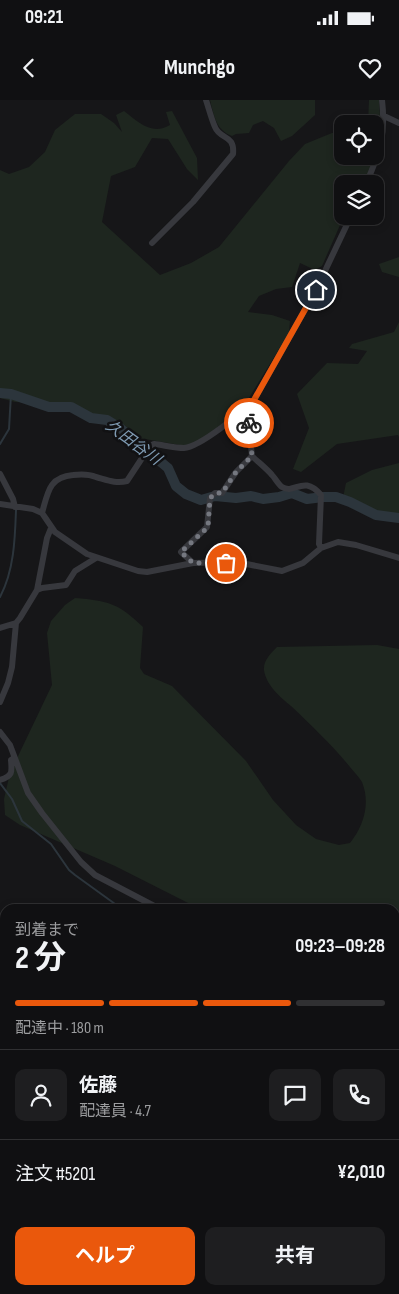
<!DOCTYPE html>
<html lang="ja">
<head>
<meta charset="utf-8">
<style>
  :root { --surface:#101012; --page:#1e1e20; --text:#f1f3f6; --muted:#9c9d9f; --line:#303032; --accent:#ea580c }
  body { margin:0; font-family:"Sofia Sans Condensed","Noto Sans JP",sans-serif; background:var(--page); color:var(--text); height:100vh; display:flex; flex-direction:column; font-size:19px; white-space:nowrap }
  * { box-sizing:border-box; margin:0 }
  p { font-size:16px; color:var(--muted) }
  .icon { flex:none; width:28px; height:28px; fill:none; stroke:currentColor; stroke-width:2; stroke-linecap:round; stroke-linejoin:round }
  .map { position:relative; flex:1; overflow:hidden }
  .side { position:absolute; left:0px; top:804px; width:400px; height:391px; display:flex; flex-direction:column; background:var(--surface); border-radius:15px 15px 0 0; box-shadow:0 2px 8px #0003,0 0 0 1px var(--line) }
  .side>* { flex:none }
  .tools { position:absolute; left:334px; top:15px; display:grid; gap:10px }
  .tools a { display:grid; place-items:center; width:50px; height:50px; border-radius:10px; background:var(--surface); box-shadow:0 2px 8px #0003,0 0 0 1px var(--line); font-size:25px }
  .pin { position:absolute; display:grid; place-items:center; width:42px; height:42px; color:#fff; margin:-21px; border:2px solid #fff; border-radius:50%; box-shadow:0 1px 5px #0007 }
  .courier { position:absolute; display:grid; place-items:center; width:50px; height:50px; margin:-25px; border:4px solid #ea580c; border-radius:50%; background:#fff; color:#222; box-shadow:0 1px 6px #0007 }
  .head em { font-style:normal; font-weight:700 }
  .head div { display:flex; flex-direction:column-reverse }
  .head { display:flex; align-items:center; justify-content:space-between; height:85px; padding:0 15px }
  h1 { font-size:32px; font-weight:700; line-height:38px }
  .bar { display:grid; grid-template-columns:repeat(4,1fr); gap:8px 5px; align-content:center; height:60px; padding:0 15px }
  .bar i { height:6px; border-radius:4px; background:var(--line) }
  .bar .active { background:var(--accent) }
  .bar p { grid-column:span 4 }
  .line { display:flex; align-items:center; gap:12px; padding:0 15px; border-top:1px solid var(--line) }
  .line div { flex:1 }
  .round { display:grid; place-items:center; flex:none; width:52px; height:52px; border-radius:10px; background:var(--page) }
  .cta { display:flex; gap:10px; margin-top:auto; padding:10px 15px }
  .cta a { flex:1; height:58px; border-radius:10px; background:var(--accent); color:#fff; font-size:20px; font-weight:700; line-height:58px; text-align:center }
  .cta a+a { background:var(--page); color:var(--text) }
  .status { display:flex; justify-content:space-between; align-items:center; height:35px; padding:0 25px; background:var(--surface); direction:ltr }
  .status svg { height:14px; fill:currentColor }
  header { display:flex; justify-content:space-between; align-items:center; height:65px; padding:0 15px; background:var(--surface); font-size:22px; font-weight:700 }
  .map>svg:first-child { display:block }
  .green { fill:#1e261f }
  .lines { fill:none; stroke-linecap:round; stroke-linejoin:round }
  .stream { stroke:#2c353c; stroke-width:2 }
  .river { stroke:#2c353c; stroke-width:10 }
  .minor { stroke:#37383d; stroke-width:6 }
  .done { stroke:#757880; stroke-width:5; stroke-dasharray:0 9 }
  .route { stroke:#ea580c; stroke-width:6 }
  .labels { text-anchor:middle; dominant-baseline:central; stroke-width:5; stroke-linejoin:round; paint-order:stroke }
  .water-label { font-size:16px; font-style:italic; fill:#7f9bb3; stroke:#111113 }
</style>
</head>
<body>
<div class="status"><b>09:21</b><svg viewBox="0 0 49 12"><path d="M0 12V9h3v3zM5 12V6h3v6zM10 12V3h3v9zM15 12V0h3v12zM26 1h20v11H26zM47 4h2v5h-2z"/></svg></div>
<header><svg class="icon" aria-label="back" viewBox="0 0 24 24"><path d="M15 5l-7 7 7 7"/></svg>Munchgo<svg class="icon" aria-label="heart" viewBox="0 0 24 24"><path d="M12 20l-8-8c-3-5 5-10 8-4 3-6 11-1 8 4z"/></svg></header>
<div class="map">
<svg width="399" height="1194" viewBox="0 0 399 1194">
  <rect width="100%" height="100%" fill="#161618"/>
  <path class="green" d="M210 0H315V15L292 36 281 41 274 28 263 21 253 25 249 33 236 34 232 36C216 30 214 16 210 0Z
    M369 0H379L381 35 375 51V24H368Z
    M124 11C138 22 152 36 170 25L166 12 172 11 197 58 198 80 187 69 168 39 152 38 135 67 111 76 102 122 160 175 191 163 219 147 289 61 305 44 332 33 342 32V56H374L369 73 363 84H342V116H344L322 166 315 170 300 163 292 187 276 189 259 196 248 212 272 215 290 221 289 233 244 306 229 322 191 345H180L133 337 124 332 111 321 90 316 70 305 54 306 39 303 15 302 0 298V70L9 74 29 67 45 52 55 30 75 14H101L114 23 122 32 116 15Z
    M399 157V177L382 172 379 164Z
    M399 222V337L398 335 337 344 301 372 293 369 309 328 297 294 327 263 358 264 367 251 349 248 352 244 394 232Z
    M399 363V416L368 413 343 398 346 383 372 370Z
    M75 498C109 501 118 503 143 527L140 568 144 574 172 586 246 661 273 700 296 725 316 739 339 745 350 743C363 727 371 704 362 682 359 677 354 672 350 667 332 645 312 626 291 606 280 597 266 585 264 570 263 561 271 553 277 547L377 545 399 549V893H395V809H200L115 766 20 725 5 715 4 699 10 673 52 585 47 533 51 521 65 505Z
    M0 820 5 822V1190H395V1011L399 1008V1194H0Z"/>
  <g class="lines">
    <path class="stream" d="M0 344 9 329 11 294
      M0 497C14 471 15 439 16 410
      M0 683 12 699 22 721 51 744 69 770 75 775 122 809"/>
    <path class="river" d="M0 293 11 294 49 307H71L91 318 107 320 120 328 168 368 176 386 186 394 201 400 215 396 236 398 251 396 263 399 279 397 292 393 307 399 323 397H336L350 402 376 415 399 418"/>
    <path class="minor" d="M384 16 399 23
      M366 84C380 52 386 35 382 0
      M152 143 193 102 233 54C235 34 220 40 215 27 211 18 209 9 206 0
      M247 307 252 356C258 362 266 368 272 375 275 378 278 384 282 387 295 395 303 374 321 395L319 444 321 448
      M0 374 13 399 15 407
      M0 404 33 409 42 413 55 432 87 454 138 471 147 472 193 463 236 462 282 471 303 463 321 448 338 442 356 445 399 458
      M42 413C48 392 49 377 73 375 81 374 89 374 96 377 107 380 116 384 127 381L150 346 154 344C163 345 175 348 184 348 200 347 243 312 254 300L316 190 351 116
      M193 463 181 452 207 427 210 398 215 393H222L236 372 252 356
      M37 490 42 488 66 485 75 471 96 458
      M0 528 16 523 20 518 37 490 47 438 51 428
      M0 602 8 583 12 567 16 523
      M0 632 10 645 28 693 42 713 81 762 95 775 160 809
      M0 680C13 676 12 672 11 660L14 658"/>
  </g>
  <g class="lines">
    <path class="done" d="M226 463H193L181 452 208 427 210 398 216 393H222L236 372 252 356 249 323"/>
    <path class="route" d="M249 323 247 308 254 300 316 190"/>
  </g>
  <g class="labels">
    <g class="water-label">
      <text transform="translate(133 343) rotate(36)">久田谷川</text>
    </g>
  </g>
</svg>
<div class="tools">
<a><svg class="icon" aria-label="locate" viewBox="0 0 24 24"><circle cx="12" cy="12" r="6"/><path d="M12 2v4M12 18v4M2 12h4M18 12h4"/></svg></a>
<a><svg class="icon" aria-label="layers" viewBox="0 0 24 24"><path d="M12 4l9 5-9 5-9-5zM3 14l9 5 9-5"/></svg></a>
</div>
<div class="pin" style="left:226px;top:463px;background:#ea580c"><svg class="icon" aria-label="bag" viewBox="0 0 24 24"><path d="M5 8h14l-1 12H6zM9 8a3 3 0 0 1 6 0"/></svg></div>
<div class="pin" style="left:316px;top:190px;background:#1f2937"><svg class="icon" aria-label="home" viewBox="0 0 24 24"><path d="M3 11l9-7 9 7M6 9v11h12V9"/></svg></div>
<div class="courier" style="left:249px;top:323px"><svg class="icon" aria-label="bike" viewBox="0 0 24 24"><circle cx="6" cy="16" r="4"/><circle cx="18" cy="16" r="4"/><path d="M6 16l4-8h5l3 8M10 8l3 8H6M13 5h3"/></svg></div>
<section class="side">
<div class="head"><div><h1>2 分</h1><p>到着まで</p></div><em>09:23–09:28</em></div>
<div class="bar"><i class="active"></i><i class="active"></i><i class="active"></i><i></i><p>配達中 · 180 m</p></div>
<div class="line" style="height:90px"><a class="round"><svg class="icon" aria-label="person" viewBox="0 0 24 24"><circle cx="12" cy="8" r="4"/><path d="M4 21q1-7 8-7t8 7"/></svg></a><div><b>佐藤</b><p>配達員 · 4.7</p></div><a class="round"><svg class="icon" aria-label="chat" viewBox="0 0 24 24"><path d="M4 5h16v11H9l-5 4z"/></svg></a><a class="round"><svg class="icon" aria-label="phone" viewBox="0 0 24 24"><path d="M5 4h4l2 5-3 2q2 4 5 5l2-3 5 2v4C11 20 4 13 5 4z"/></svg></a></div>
<div class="line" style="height:65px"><div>注文 #5201</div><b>¥2,010</b></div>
<div class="cta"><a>ヘルプ</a><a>共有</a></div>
</section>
</div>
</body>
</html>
